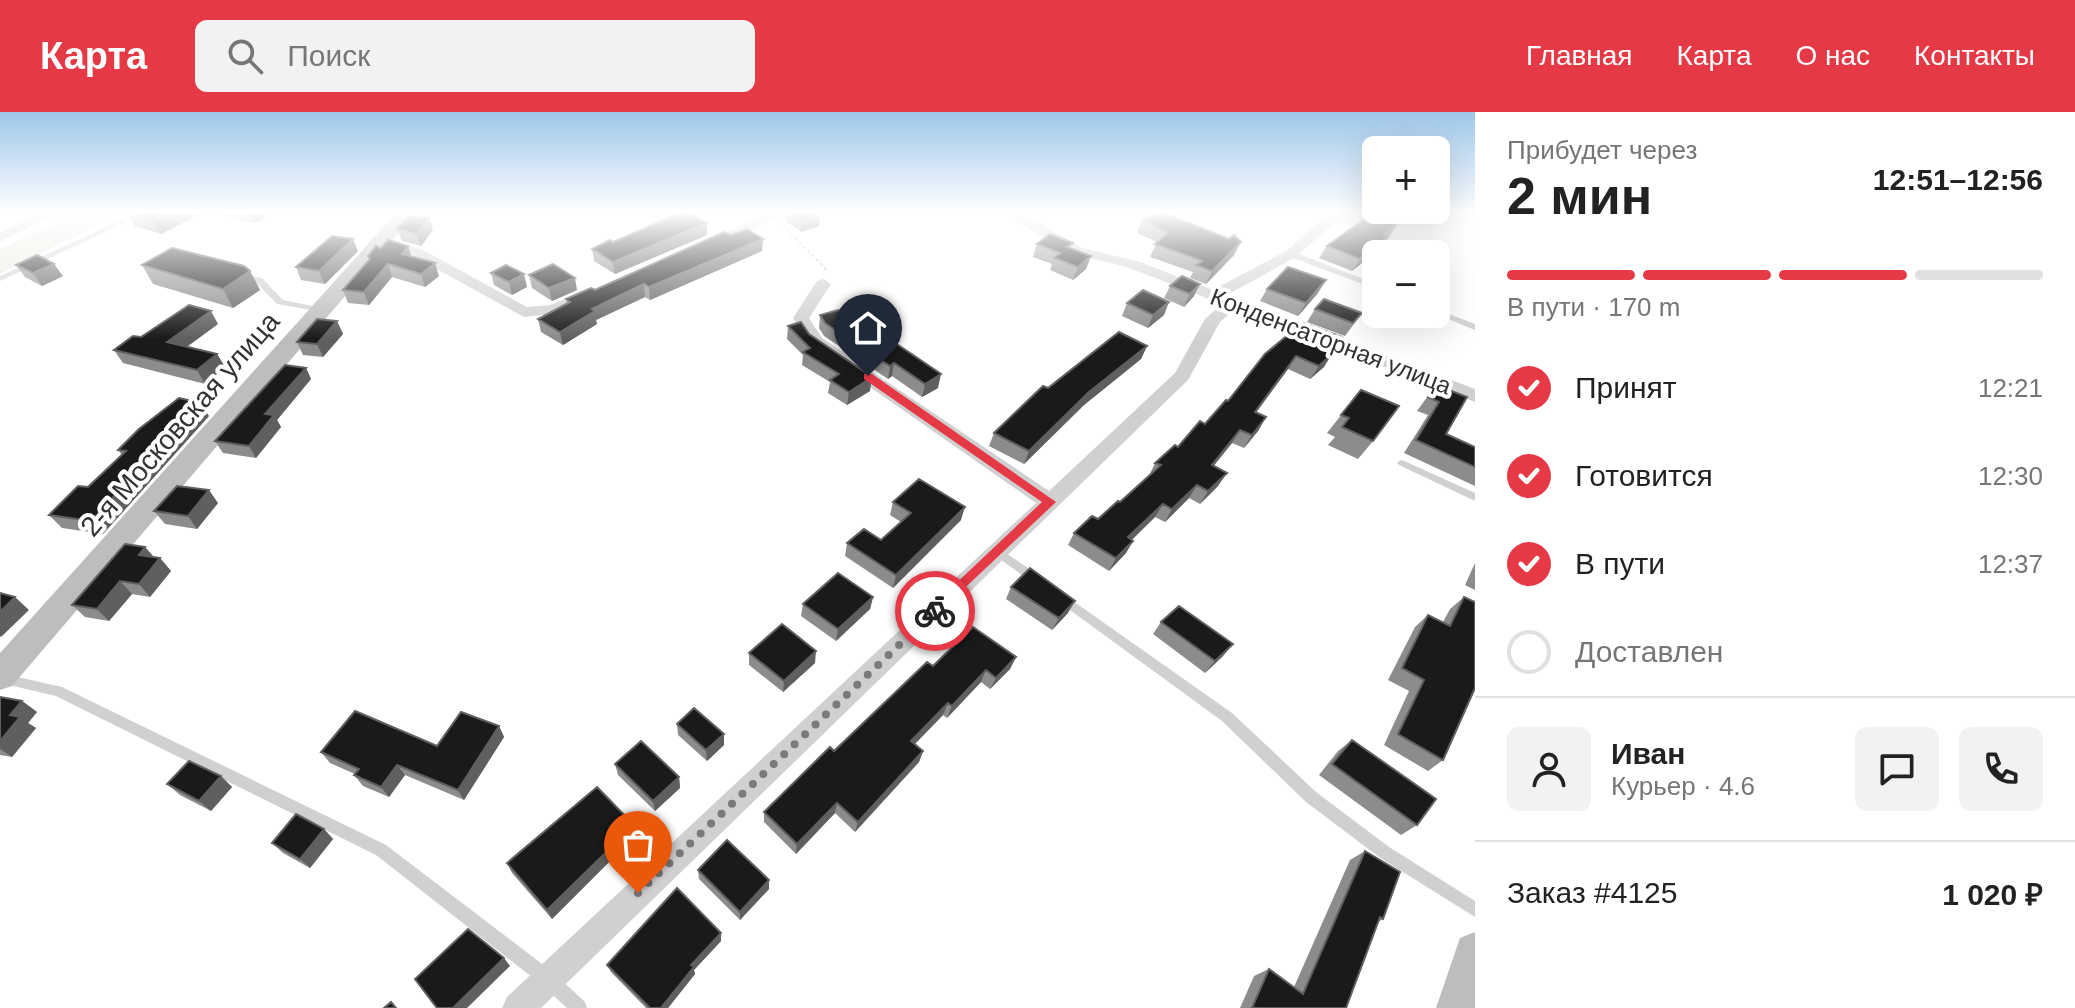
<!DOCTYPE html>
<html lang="ru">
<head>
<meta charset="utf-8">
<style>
  :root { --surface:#fff; --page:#f2f2f2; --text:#222; --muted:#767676; --line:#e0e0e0; --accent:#e63946 }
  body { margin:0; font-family:Arial,sans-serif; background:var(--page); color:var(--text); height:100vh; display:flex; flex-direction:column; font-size:30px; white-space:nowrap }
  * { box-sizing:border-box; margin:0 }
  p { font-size:26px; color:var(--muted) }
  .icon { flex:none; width:44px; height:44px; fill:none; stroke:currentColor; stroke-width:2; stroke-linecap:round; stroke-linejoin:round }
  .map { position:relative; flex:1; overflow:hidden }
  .sheet { display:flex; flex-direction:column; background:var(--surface); width:600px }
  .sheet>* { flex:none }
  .controls { position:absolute; left:1362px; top:24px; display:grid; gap:16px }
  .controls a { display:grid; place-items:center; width:88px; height:88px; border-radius:12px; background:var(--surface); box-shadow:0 8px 32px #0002; font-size:40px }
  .pin { position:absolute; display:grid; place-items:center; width:68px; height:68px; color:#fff; margin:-82px -34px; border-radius:50% 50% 50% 0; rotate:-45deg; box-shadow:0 0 8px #0007 }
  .pin .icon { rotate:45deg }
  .courier { position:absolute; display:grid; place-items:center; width:80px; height:80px; margin:-40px; border:6px solid #e63946; border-radius:50%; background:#fff; color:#222; box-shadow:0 2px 10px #0007 }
  .headline em { font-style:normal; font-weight:700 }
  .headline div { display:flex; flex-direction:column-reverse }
  .headline { display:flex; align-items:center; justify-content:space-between; height:136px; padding:0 32px }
  h1 { font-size:52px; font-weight:700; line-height:60px }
  .bar { display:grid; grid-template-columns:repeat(4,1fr); gap:12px 8px; align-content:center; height:96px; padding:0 32px }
  .bar i { height:10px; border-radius:6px; background:var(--line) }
  .bar .selected { background:var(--accent) }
  .bar p { grid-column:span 4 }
  .line { display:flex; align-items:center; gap:20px; padding:0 32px; border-top:2px solid var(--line) }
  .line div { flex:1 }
  .round { display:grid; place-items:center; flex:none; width:84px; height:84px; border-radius:12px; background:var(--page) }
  ol { padding:0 32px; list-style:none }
  li { display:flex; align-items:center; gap:24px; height:88px }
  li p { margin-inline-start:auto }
  li .icon { padding:8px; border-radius:50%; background:var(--accent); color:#fff; stroke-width:4 }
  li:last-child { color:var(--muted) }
  li i { width:44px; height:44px; border:4px solid var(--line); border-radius:50% }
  header { display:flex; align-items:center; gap:48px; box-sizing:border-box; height:112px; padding:0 40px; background:var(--accent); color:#fff }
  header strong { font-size:38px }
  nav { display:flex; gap:44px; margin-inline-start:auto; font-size:28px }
  .search { width:560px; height:72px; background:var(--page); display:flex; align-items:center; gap:20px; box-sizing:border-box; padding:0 28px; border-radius:12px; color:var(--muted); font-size:30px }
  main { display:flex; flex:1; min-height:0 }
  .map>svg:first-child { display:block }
  .green { fill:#e6ecdf }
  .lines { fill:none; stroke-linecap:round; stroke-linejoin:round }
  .path { stroke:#cdcdcd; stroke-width:2; stroke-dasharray:3 3; stroke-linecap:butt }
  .lane { fill:#d0d0d0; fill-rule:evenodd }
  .street { fill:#d0d0d0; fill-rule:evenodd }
  .secondary { fill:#bdbdbd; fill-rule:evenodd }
  .wall { fill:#8c8c8c }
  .shaded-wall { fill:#5f5f5f }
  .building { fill:#1a1a1a; stroke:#5f5f5f; stroke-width:2 }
  .route { fill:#e63946 }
  .done { stroke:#7a7a7a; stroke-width:8; stroke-dasharray:0 14.4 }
  .labels { text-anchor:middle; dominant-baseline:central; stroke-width:8; stroke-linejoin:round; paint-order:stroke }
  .far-street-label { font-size:24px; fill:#333; stroke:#fff }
  .street-label { font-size:28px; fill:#333; stroke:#fff }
</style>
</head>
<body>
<header>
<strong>Карта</strong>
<div class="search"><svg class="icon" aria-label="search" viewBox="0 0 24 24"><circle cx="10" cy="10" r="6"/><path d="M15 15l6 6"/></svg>Поиск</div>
<nav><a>Главная</a><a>Карта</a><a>О нас</a><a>Контакты</a></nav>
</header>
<main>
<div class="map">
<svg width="1475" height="896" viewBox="0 0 1475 896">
  <rect width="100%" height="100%" fill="#fff"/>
  <path class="green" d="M78 101 117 102 0 162V137Z"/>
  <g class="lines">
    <path class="path" d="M782 113 827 158"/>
    <path class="lane" d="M136 101H145L0 169V164Z
      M1288 140H1294L1376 172V177L1288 144Z
      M239 162 262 166 283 188 322 196 326 198 322 200 277 192 256 170 239 166Z
      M1436 197 1475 212V218L1436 202Z
      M1402 348 1475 381V389L1399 353 1397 351 1399 349Z
      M998 436 1040 464 1042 467 1040 470H1032L994 443 993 440Z
      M1063 482 1232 601 1316 680 1389 735 1475 789V805L1379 745 1306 690 1222 609 1059 490 1057 487 1059 484Z
      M0 561 62 575 386 733 554 861 585 890 587 896H567L542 873 376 743 56 584 0 571Z"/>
    <path class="street" d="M41 101H60L0 129V120Z
      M768 101H788L707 138H697L695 135Z
      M1004 101H1022L1082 136 1137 149 1213 178 1286 139 1329 101H1345L1296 145 1227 183 1475 277V290L1235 197 1220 210 1188 268 541 896H502L507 885 1036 391 810 233 793 206 817 169 823 167 831 172 809 206 822 226 1049 379 1175 261 1205 207 1222 192 1127 155 1072 142Z
      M382 127 423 138 527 195 550 193 593 176 601 181 559 201 524 205 413 144 377 134V128Z"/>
    <path class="secondary" d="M396 101H416L12 574 0 578V541Z
      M1475 820V896H1436L1460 826Z"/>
  </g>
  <path class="wall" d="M127 101H202L161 122 135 114Z
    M214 101H271L255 111Z
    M786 101H819V114L801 120 786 109Z
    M1142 108 1234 143 1206 172 1190 166 1193 160 1150 145 1157 130 1137 121Z
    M1399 110 1381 136 1352 159 1319 146 1327 134Z
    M397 117 433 118 421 134 402 129Z
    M707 123 615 162 594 149 592 137 613 130Z
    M1037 132 1071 136 1091 144 1086 157 1073 168 1050 158 1052 152 1033 145Z
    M358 139 325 172 301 168 296 155Z
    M762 139 650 188 645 185 596 208 597 212 563 233 541 220 538 207 567 191 566 187Z
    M368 144H411L439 164 425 175 392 165 369 193 348 191 343 178 369 148Z
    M16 153 63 164 42 174 25 165Z
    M142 153 250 159 260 178 233 196 153 172Z
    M491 161 527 175 512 183 494 173Z
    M529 163 577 178 552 189 532 176Z
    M1170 174 1194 184 1184 195 1164 186Z
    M1267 177 1318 181 1298 204 1260 189Z
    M1127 191 1164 203 1148 216 1122 204Z
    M1315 197 1362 201 1345 224 1307 210Z
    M820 203 873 222 938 276 922 285 892 264 888 267 824 224 819 216Z
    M337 209 343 222 323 245 303 243 297 230Z
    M218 212 187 235 217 242 225 255 205 272 123 251 114 238 141 225Z
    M788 214 809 222 870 279 847 293 828 281 830 270 802 253 803 243 787 227Z
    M1293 224 1324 255 1310 267 1288 257 1256 301 1266 305 1258 319 1244 336 1232 331 1213 354 1218 374 1200 392 1189 386 1165 410 1155 405 1132 428 1133 429 1126 441 1109 459 1068 433 1074 421 1098 407 1120 390 1149 364 1155 351 1178 335 1205 312Z
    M1147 234 1141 247 1084 293 1024 352 989 334 994 321 1048 276Z
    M306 256 311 267 277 308 281 315 256 346 223 341 215 329Z
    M1436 273 1446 322 1475 335V374L1404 341 1428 303 1417 299Z
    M1361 278 1373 329 1358 347 1328 333 1335 325 1327 321Z
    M209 304 103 422 62 416 49 403 88 375 122 343 118 338Z
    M893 390 961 408 893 476 845 444 847 431 881 428 901 410 890 403Z
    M218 391 197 417 165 412 154 399Z
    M145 435 154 445 160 446 171 459 150 485 132 482 109 509 85 505 72 493Z
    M1475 451V478L1465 473Z
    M1011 475 1068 501 1052 518 1006 487Z
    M873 485 870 497 836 529 801 504 803 492Z
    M1464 485 1443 648 1428 659 1384 633 1409 579 1388 568 1415 515 1428 503 1443 510 1450 497Z
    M1161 510 1223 544 1205 561 1153 522Z
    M749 541 815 551 783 580 749 553Z
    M1016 545 1010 557 990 577 981 570 947 606 943 603 915 632 923 639 919 650 855 720 835 701 796 742 764 710V700L933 554Z
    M0 585 22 589 37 600 28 611 36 616 12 645 0 643Z
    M677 612 724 622V633L707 649 678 623Z
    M499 614 504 625 464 688 405 663 389 685 363 674 354 663 355 662 330 651 321 640 437 634Z
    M1352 628 1417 713 1401 723 1319 663 1338 639Z
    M615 652 679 665 680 676 655 699 618 663Z
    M221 664 232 675 211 699 180 683 167 672Z
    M324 717 333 727 310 756 283 741 272 731Z
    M636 723 552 807 512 761 507 751Z
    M1365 739 1383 807 1378 810 1346 896H1240L1254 864 1269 857 1294 875 1350 748Z
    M698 758 769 777 740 808 699 767Z
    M721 829 694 858 695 862 668 896H646L611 860 607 853Z"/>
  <path class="shaded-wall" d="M164 101H202L161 122 152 107Z
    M250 101H271L255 111Z
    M820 102 819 114 801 120V108Z
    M429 106 433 118 421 134 417 122Z
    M1399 110 1381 136 1352 159 1360 147 1384 122Z
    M707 111V123L615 162 613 150Z
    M353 127 358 139 325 172 319 159Z
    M763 127 762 139 650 188 649 175Z
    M1241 130 1234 143 1206 172 1212 159Z
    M408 134 412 147 402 142Z
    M1091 144 1086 157 1073 168 1078 155Z
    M435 151 439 164 425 175 421 162Z
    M54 152 63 164 42 174 33 161Z
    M388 152 392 165 369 193 364 180Z
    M250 159 260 178 233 196 223 177Z
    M524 162 527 175 512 183 509 170Z
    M575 166 577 178 552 189 549 176Z
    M1326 168 1318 181 1298 204 1306 191Z
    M644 172 645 185 596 208 597 212 563 233 560 220 592 197Z
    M1200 172 1194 184 1184 195 1190 182Z
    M1169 190 1164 203 1148 216 1153 203Z
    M211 199 218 212 175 243 167 230Z
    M337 209 343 222 323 245 317 232Z
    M1147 234 1141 247 1084 293 1024 352 1029 339 1089 280Z
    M217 242 225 255 205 272 197 258Z
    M1332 242 1324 255 1310 267 1319 254Z
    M1296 244 1288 257 1246 313 1255 300Z
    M894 251 892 264 888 267 890 254Z
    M306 256 311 267 277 308 281 315 256 346 249 334 265 302Z
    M941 262 938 276 922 285 925 272Z
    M872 265 870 279 847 293 849 280Z
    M201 291 209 304 103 422 91 409Z
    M1266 305 1258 319 1244 336 1252 323Z
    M1240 318 1232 331 1204 366 1212 353Z
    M1227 361 1218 374 1200 392 1208 379Z
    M1197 373 1189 386 1165 410 1172 397Z
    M209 378 218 391 197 417 188 404Z
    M1163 392 1155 405 1121 438 1128 425Z
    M965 395 961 408 893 476 896 463Z
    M1133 429 1126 441 1109 459 1116 446Z
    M145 435 156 448 139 443Z
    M160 446 171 459 150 485 139 472Z
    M120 469 132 482 109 509 97 497Z
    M15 485 29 498 1 525 0 524V500Z
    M873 485 870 497 836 529 838 517Z
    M1075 489 1068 501 1052 518 1059 506Z
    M1233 532 1223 544 1205 561 1215 549Z
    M816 539 815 551 783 580 784 569Z
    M1016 545 1010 557 990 577 996 566Z
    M986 558 981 570 947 606 952 594Z
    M22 589 37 600 28 611 36 616 12 645 0 637V629L10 603Z
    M948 591 943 603 907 640 911 629Z
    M499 614 504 625 464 688 458 678Z
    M724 622V633L707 649 706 638Z
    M923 639 919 650 855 720 858 710Z
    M397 653 405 663 389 685 381 675Z
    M221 664 232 675 211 699 199 689Z
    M679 665 680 676 655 699 653 689Z
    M837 691 835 701 796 742 797 732Z
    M634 713 636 723 552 807 547 798Z
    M324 717 333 727 310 756 300 747Z
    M769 768V777L740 808V800Z
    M721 821V829L694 858 695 862 668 896H661L691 853Z
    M504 846 510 854 467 896H453Z"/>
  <path class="building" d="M133 101H164L152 107Z
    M680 101H689L707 111 613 150 592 137 610 128 613 130Z
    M792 101H819L820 102 801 108Z
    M1157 101H1164L1229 127 1234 123 1241 130 1212 159 1196 153 1202 149 1155 132 1168 121 1142 108Z
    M1372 101 1399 110 1384 122 1389 124 1360 147 1327 134Z
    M408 104 429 106 417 122 397 117Z
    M747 117 763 127 649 175 644 172 592 197 595 199 560 220 538 207 570 190 566 187 591 176 595 178 724 120 731 123Z
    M1050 122 1073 131 1067 135 1091 144 1078 155 1054 146 1060 141 1037 132Z
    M332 124 353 127 319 159 296 155Z
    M388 128 408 134 402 142 435 151 421 162 388 152 364 180 343 178 370 147 368 144 376 134 381 136Z
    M172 136 244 154 250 159 223 177 142 153Z
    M37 143 54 152 33 161 16 153Z
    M553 152 575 166 549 176 529 163Z
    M506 153 524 162 509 170 491 161Z
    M1288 155 1326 168 1306 191 1267 177Z
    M1182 164 1200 172 1190 182 1170 174Z
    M1143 178 1169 190 1153 203 1127 191Z
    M1324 187 1362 201 1353 211 1315 197Z
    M189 193 211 199 167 230 217 242 197 258 114 238 133 224 141 225Z
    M838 198 873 222 879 220 941 262 925 272 894 251 890 254 825 211 820 203Z
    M317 207 337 209 317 232 297 230Z
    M801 210 809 222 872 265 849 280 830 268 839 262 803 240 810 236 788 214Z
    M1304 211 1342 225 1332 242 1319 254 1296 244 1255 300 1266 305 1252 323 1240 318 1212 353 1227 361 1208 379 1197 373 1172 397 1163 392 1128 425 1133 429 1116 446 1074 421 1092 404 1098 407 1118 389 1120 390 1161 353 1155 351 1175 333 1178 335 1200 309 1205 312 1226 288 1228 289 1265 242 1289 222 1293 224Z
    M1119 220 1147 234 1089 280 1029 339 994 321 1043 274 1048 276Z
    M285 253 306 256 265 302 274 303 249 334 215 329Z
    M1436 273 1467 285 1446 322 1475 335V355L1416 328 1439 290 1428 285Z
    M1361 278 1399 294 1373 329 1342 315 1349 306 1341 303Z
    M179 286 201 291 91 409 49 403 78 374 88 375 126 339 118 338 139 317Z
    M919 367 965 395 896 463 847 431 864 417 881 428 911 401 893 390Z
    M177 374 209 378 188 404 154 399Z
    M125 432 145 435 139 443 160 446 139 472 120 469 97 497 72 493Z
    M1030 456 1075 489 1059 506 1011 475Z
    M838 461 873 485 838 517 803 492Z
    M0 481 15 485 0 500Z
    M1464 485 1475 490V576L1443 648 1398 622 1424 568 1402 556 1428 503 1450 514Z
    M1179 494 1233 532 1215 549 1161 510Z
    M782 512 816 539 784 569 749 541Z
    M973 515 1016 545 996 566 986 558 952 594 948 591 911 629 923 639 858 710 837 691 797 732 764 700 830 635 834 639 927 550 933 554Z
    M0 585 22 589 10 603 20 605 0 629Z
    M694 596 724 622 706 638 677 612Z
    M355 599 437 634 461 600 499 614 458 678 397 653 381 675 354 663 359 657 321 640Z
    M1352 628 1436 687 1417 713 1332 652Z
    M641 629 679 665 653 689 615 652Z
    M189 649 221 664 199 689 167 672Z
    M597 675 634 713 547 798 507 751Z
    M296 702 324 717 300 747 272 731Z
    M727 728 769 768 740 800 698 758Z
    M1365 739 1400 760 1383 807 1380 805 1346 896H1252L1269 857 1303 882Z
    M677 776 721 821 691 853 694 855 661 896H650L607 853Z
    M468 817 504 846 453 896H437L415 867Z
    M391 890 396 896H384Z"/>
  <linearGradient id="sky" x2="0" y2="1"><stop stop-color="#9ec6ea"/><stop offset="0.44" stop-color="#fff"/><stop offset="1" stop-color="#fff" stop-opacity="0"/></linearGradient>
  <rect width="1475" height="227" fill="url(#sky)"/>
  <path class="route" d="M864 262H872L1056 390 935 504 929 499 931 495 1042 390 864 267Z"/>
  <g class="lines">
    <path class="done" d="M638 781 935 499"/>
  </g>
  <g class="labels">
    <g class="far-street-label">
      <text transform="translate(1331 229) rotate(21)">Конденсаторная улица</text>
    </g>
    <g class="street-label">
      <text transform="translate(180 312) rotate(-49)">2-я Московская улица</text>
    </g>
  </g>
</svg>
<div class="controls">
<a>+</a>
<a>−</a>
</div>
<div class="pin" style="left:638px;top:781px;background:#ea580c"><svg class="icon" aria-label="bag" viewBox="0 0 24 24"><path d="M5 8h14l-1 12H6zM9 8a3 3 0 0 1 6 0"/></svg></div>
<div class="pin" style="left:868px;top:264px;background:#1f2937"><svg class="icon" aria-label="home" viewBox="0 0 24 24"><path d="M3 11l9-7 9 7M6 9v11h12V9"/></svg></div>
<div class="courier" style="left:935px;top:499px"><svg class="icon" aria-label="bike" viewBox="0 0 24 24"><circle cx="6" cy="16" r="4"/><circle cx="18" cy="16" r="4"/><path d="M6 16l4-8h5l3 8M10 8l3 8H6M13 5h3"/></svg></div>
</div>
<section class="sheet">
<div class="headline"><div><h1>2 мин</h1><p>Прибудет через</p></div><em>12:51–12:56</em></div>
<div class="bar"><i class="selected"></i><i class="selected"></i><i class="selected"></i><i></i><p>В пути · 170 m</p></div>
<ol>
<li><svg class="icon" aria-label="check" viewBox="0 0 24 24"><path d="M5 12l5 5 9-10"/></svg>Принят<p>12:21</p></li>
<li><svg class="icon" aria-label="check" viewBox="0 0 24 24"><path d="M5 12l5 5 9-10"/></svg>Готовится<p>12:30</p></li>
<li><svg class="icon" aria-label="check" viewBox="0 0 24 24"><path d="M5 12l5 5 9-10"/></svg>В пути<p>12:37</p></li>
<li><i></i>Доставлен</li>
</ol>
<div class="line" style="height:144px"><a class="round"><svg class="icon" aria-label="person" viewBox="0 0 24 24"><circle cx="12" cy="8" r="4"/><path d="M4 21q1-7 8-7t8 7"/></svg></a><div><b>Иван</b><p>Курьер · 4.6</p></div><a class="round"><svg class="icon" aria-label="chat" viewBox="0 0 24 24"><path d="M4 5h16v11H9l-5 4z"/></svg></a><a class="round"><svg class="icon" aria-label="phone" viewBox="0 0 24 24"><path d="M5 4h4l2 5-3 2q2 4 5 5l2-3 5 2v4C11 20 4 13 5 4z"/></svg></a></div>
<div class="line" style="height:104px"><div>Заказ #4125</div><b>1 020 ₽</b></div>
</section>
</main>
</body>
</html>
